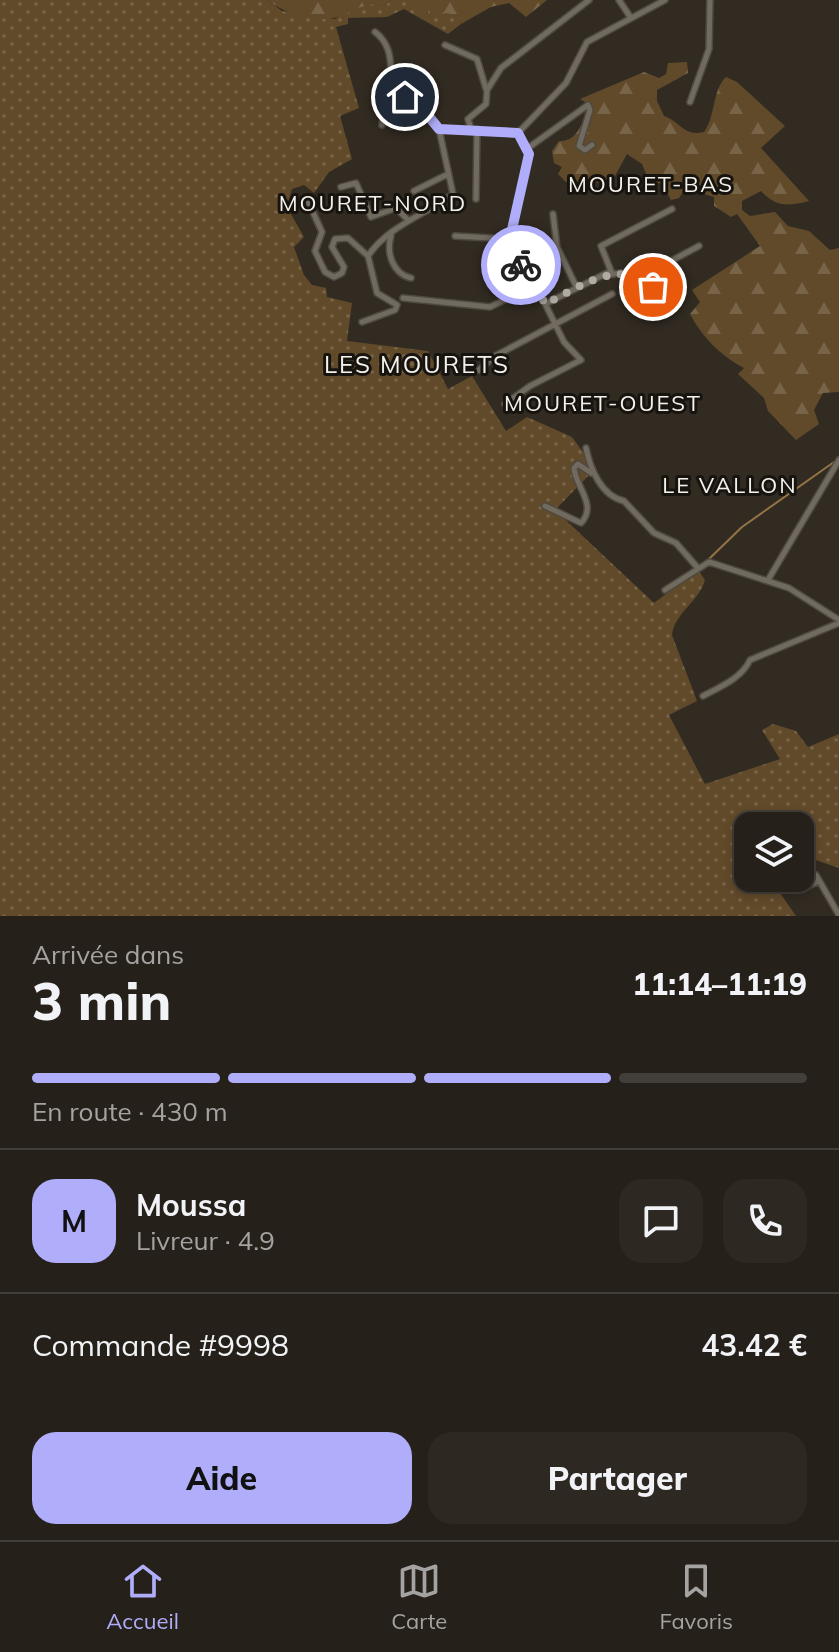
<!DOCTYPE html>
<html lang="fr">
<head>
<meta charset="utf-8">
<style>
  :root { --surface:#26201a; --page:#2e2823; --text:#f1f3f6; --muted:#a4a3a2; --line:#423e39; --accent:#b0aefa }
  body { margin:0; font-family:Mulish,sans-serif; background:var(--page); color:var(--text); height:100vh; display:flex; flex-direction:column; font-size:30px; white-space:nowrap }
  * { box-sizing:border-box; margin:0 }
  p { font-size:26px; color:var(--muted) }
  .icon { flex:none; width:44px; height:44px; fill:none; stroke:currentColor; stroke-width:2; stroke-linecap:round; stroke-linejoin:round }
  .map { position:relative; height:916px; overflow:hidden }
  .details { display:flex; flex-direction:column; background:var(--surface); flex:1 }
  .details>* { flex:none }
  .controls { position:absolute; left:734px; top:812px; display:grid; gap:16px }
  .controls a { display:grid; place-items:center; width:80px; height:80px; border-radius:16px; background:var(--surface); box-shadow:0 4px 12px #0003,0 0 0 2px var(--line); font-size:40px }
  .pin { position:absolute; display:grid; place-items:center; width:68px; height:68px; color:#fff; margin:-34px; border:4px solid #fff; border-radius:50%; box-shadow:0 2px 8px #0007 }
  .courier { position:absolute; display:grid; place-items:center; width:80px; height:80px; margin:-40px; border:6px solid #b0aefa; border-radius:50%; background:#fff; color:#222; box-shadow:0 2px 10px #0007 }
  .overview em { font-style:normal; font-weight:800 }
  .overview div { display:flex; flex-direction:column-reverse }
  .overview { display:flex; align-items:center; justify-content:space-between; height:136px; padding:0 32px }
  h1 { font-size:52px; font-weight:800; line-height:60px }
  .bar { display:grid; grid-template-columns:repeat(4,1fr); gap:12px 8px; align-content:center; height:96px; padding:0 32px }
  .bar i { height:10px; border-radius:6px; background:var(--line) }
  .bar .active { background:var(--accent) }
  .bar p { grid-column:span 4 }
  .line { display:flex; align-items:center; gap:20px; padding:0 32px; border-top:2px solid var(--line) }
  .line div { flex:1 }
  .round { display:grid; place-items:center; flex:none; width:84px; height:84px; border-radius:24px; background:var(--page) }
  .cta { display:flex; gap:16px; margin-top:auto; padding:16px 32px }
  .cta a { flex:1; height:92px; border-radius:24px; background:var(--accent); color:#111; font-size:32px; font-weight:800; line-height:92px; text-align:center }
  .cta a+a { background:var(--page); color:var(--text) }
  .tabs { display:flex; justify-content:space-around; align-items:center; height:112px; border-top:2px solid var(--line); background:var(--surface); font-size:22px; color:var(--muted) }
  .tabs a { display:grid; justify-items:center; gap:4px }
  .tabs .active { color:var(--accent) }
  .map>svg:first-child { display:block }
  .grass { fill:url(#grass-dots) }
  .forest { fill:url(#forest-firs) }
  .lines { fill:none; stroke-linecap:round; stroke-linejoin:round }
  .stream { stroke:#947345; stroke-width:2 }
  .minor-casing { stroke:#4e4941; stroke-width:8 }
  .minor { stroke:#716a5f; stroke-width:5 }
  .done { stroke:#b0aba4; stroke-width:8; stroke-dasharray:0 14.4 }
  .route { stroke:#b0aefa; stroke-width:10 }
  .labels { text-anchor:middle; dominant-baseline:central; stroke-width:6; stroke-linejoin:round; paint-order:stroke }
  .neighbourhood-label { font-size:22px; letter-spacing:2px; fill:#f4f0ea; stroke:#171410 }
  .quarter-label { font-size:24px; letter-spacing:2px; fill:#f4f0ea; stroke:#171410 }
</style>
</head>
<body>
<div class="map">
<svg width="839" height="916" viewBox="0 0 839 916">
  <defs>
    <pattern id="grass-dots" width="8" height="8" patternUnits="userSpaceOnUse" patternTransform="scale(2)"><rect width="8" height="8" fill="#614a2a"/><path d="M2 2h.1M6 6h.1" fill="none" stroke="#786449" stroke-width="1.8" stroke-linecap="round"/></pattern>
    <pattern id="forest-firs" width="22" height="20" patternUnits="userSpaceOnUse" patternTransform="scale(2)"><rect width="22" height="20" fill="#614a2a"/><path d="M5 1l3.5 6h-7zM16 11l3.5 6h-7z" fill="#786449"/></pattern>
  </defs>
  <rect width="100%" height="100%" fill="#322b22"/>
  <path class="grass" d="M0 0H267L282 11 335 19C352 7 365 0 385 6L391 0H410L427 14 430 8 460 16 461 24 448 34 404 9 387 17 348 18V24L336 27 359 108 340 116 352 159 329 172 314 193 304 185 292 189 287 207 304 237 294 247 304 275 312 285 326 288 327 297 352 303 347 341 428 351 448 389 472 376 506 431 527 417 572 437 595 469 555 510 654 603 698 570 705 580C699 602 675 612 672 635L697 701 669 715 705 784 780 759 762 730 773 724 796 731 808 747 839 734V868L807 857 800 859V826H748V878H782L780 893 796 916H0Z"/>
  <path class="forest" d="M267 0H391L385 6C361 0 355 14 333 18 310 23 285 13 267 0Z
    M410 0H547L526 17 509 3 491 7 461 24 459 16 430 9 426 14 416 9Z
    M687 62 688 73 657 90V101L664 116C681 122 684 137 704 132 716 116 712 90 726 77L737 82 785 126 761 148 809 201C789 206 776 208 761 191L742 201V210L750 216 775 212 788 226 809 231 830 250 839 248V392L823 393 814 410 819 424 796 440 768 411 764 398 738 374 744 368C721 356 702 337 690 314L700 302 692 290 760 246 737 214 731 217 714 206V197L701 193 696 183 687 186 679 198 671 200 662 184 649 181 642 164 627 154 610 185 594 182 585 191 576 187 574 181 566 182 558 174 562 167 554 163 552 151 559 141C579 142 582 120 591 106L580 99 644 72 659 78 666 74 668 63Z"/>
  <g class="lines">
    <path class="stream" d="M709 559 742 527 834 462"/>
    <g class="minor-casing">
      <path id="minor" d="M619 0 631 18
        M375 32C404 54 384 96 382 125
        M445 45 477 59 486 89
        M690 102 709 49 710 0
        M439 129 518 133
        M471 129 468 119 486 104 487 90 501 68 589 0
        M518 133 566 83 587 42 665 0
        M528 148 588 105 590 110 579 146 585 150 592 145
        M341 187 356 183 371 217 396 208 408 220
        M414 191 448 174
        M307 199 322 232 315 251 325 272 334 277 342 273 344 267 332 247 335 239 348 238 368 256C388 226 425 215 453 194L439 129 426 113 391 87
        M476 199 477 129
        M553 214 557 247 577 288
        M391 236C386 253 393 274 411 278
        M455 236 511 239
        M606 275 629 272 646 281 656 269 699 246
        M646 281 653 287
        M403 298 490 307 535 285
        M545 304 611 271 601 246 672 209
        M362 322 395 310 397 305 377 293 368 256
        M479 370 495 356 612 294
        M505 404 530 386 581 360 564 342 527 267 506 256 529 154 518 133
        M586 448C590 468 601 496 624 501L654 533 676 543 697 567
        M545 506 581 523C598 505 575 486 574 468L578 464 591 473
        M768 580 839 460
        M665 590 709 562 789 588 839 620
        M703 696C720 687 742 678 750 660L839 623
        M819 881 808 886 804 882 816 875 839 915"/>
    </g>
    <use href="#minor" class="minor"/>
  </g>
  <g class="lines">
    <path class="done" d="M521 265 527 267 545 304C580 287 619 257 653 287"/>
    <path class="route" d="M405 97 426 113 439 129 518 133 529 154 506 256 521 265"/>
  </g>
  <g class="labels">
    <g class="neighbourhood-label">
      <text x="651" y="184">MOURET-BAS</text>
      <text x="373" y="203">MOURET-NORD</text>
      <text x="603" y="403">MOURET-OUEST</text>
      <text x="730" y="485">LE VALLON</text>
    </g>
    <g class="quarter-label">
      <text x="417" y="364">LES MOURETS</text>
    </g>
  </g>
</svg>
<div class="controls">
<a><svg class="icon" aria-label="layers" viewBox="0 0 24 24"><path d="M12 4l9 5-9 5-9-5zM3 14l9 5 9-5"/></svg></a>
</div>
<div class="pin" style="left:653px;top:287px;background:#ea580c"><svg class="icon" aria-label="bag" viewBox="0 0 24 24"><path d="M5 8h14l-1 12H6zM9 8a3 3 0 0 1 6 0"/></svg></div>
<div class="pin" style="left:405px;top:97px;background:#1f2937"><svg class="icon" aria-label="home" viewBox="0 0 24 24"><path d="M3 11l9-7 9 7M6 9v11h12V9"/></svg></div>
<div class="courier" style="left:521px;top:265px"><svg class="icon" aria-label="bike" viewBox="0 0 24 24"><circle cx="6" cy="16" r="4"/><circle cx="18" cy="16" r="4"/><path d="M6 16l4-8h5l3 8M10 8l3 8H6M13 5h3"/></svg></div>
</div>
<section class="details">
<div class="overview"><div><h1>3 min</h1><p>Arrivée dans</p></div><em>11:14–11:19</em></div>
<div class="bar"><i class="active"></i><i class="active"></i><i class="active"></i><i></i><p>En route · 430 m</p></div>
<div class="line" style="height:144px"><b class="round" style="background:var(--accent);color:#111">M</b><div><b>Moussa</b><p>Livreur · 4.9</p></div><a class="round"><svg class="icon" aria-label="chat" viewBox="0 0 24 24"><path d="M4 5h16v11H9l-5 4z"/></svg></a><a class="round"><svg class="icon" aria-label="phone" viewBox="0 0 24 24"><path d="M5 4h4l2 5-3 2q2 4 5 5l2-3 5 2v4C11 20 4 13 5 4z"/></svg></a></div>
<div class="line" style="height:104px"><div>Commande #9998</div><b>43.42 €</b></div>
<div class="cta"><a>Aide</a><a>Partager</a></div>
</section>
<nav class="tabs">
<a class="active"><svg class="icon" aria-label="home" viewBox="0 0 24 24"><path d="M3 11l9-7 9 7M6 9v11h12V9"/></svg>Accueil</a>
<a><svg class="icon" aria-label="map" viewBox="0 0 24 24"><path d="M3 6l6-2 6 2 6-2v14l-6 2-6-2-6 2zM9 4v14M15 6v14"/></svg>Carte</a>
<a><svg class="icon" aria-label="saved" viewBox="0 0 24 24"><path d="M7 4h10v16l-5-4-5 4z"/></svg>Favoris</a>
</nav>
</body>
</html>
